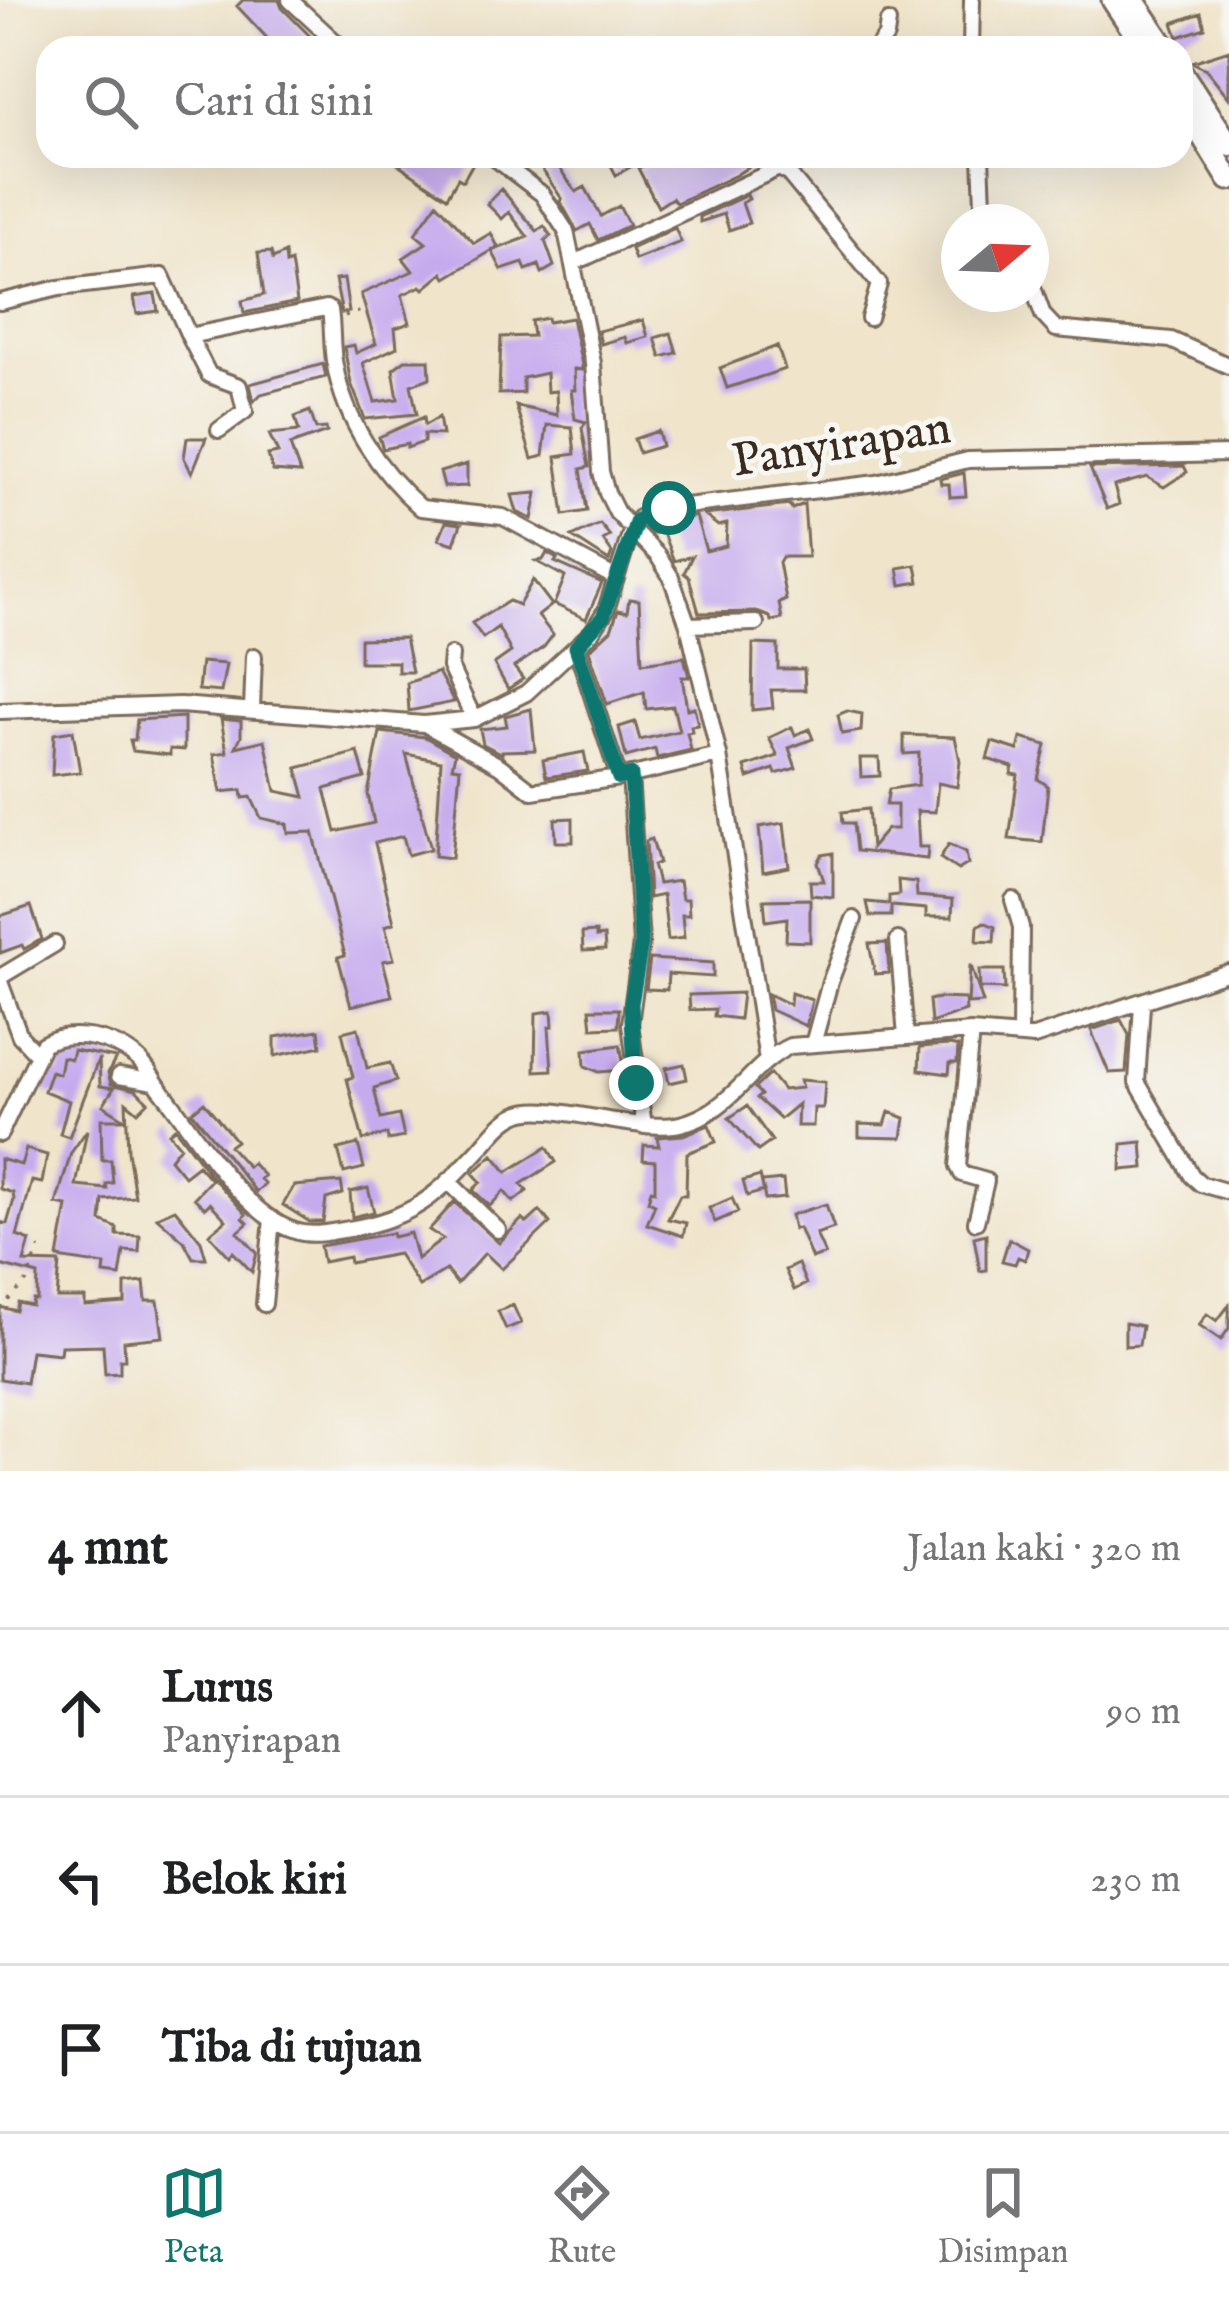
<!DOCTYPE html>
<html lang="id">
<meta charset="utf-8">
<style>
:root{--surface:#fff;--page:#f6f6f6;--text:#202124;--muted:#757577;--line:#e0e0e0;--accent:#0f766e}
body{margin:0;font-family:"IM FELL English",serif;background:var(--page);color:var(--text)}
.compass{position:absolute;left:941px;top:204px;width:108px;height:108px;border-radius:50%;background:var(--surface);box-shadow:0 12px 48px #0002;rotate:71deg}
.stop{position:absolute;width:36px;height:36px;margin:-27px;border:9px solid #0f766e;border-radius:50%;background:#fff}
.stop.end{background:#0f766e;border-color:#fff;box-shadow:0 3px 12px #0008}
.list{margin:0;padding:0;list-style:none}
h2{display:flex;justify-content:space-between;align-items:center;height:156px;margin:0;padding:0 48px;font-size:51px}
h2 small{font-size:39px;font-weight:400;color:var(--muted)}
.list li{display:grid;grid-template-columns:78px 1fr auto;gap:36px;align-items:center;box-sizing:border-box;height:168px;padding:0 48px;border-top:3px solid var(--line)}
.list b{display:block;font-size:45px;white-space:nowrap}
.list p{margin:0;font-size:39px;white-space:nowrap;color:var(--muted)}
.list em{font-size:39px;font-style:normal;color:var(--muted)}
.icon{flex:none;width:66px;height:66px;fill:none;stroke:currentColor;stroke-width:2;stroke-linecap:round;stroke-linejoin:round}
.map{position:relative;flex:none;width:1229px;height:1471px;overflow:hidden}
.search{position:absolute;background:var(--surface);box-shadow:0 12px 48px #0002;left:36px;right:36px;top:36px;height:132px;display:flex;align-items:center;gap:30px;box-sizing:border-box;padding:0 42px;border-radius:36px;color:var(--muted);font-size:45px}
.sheet{height:660px;background:var(--surface)}
nav{display:flex;justify-content:space-around;align-items:center;box-sizing:border-box;height:168px;border-top:3px solid var(--line);background:var(--surface);font-size:33px;color:var(--muted)}
nav a{display:grid;justify-items:center;gap:6px}
nav .on{color:var(--accent)}
.map>svg:first-child{display:block}
</style>
<div class="map">
<svg width="1229" height="1471" viewBox="0 0 1229 1471">
<rect width="100%" height="100%" fill="#f6f6f2"/>
<filter id="ink" filterUnits="userSpaceOnUse"><feTurbulence type="fractalNoise" baseFrequency=".00833" numOctaves="2"/><feDisplacementMap in="SourceGraphic" scale="24" xChannelSelector="R" yChannelSelector="G"/><feConvolveMatrix kernelMatrix="1 2 1 2 8 2 1 2 1" color-interpolation-filters="sRGB"/></filter>
<filter id="wash" filterUnits="userSpaceOnUse"><feTurbulence type="fractalNoise" baseFrequency=".004" numOctaves="4" result="noise"/><feDisplacementMap in="SourceGraphic" scale="48" xChannelSelector="R" yChannelSelector="G"/><feGaussianBlur stdDeviation="2.7" result="paint"/><feColorMatrix in="noise" values="0 0 0 0 0 0 0 0 0 0 0 0 0 0 0 0 0 1.4 0 .05"/><feComposite in="paint" operator="in"/></filter>
<g filter="url(#wash)">
<rect width="100%" height="100%" fill="#f0e4ca"/>
<g id="blocks">
<path fill="#c6aaee" d="M 243,0 L 279,0 L 282,8 L 322,48 L 257,48 L 267,38 L 237,6 Z
M 1201,13 L 1205,28 L 1178,37 L 1173,23 Z
M 1229,50 L 1229,98 L 1206,69 L 1192,62 Z
M 386,156 L 477,156 L 463,181 L 458,178 L 447,197 Z
M 533,156 L 551,156 L 576,192 L 585,187 L 601,216 L 619,206 L 629,225 L 598,240 L 590,224 L 577,231 L 560,201 L 562,199 Z
M 606,156 L 632,156 L 636,164 L 616,175 Z
M 668,156 L 765,156 L 736,175 L 676,203 L 672,198 L 658,207 L 638,168 Z
M 501,189 L 537,231 L 544,226 L 551,236 L 545,241 L 554,266 L 542,273 L 539,265 L 526,270 L 523,263 L 502,270 L 492,251 L 528,237 L 509,212 L 502,219 L 487,204 Z
M 747,195 L 749,199 L 742,203 L 749,223 L 729,230 L 724,214 L 700,222 L 700,217 Z
M 437,203 L 474,243 L 491,233 L 498,247 L 446,278 L 443,273 L 424,289 L 421,286 L 402,295 L 410,323 L 395,328 L 397,347 L 363,363 L 375,402 L 398,399 L 393,369 L 405,360 L 429,360 L 430,378 L 411,385 L 417,414 L 365,419 L 351,383 L 344,347 L 354,345 L 356,353 L 376,344 L 361,294 L 413,271 L 403,258 L 426,243 L 415,234 Z
M 675,228 L 681,242 L 635,260 L 631,249 Z
M 271,252 L 273,259 L 285,253 L 286,264 L 291,262 L 297,302 L 244,313 L 242,301 L 264,295 L 258,253 Z
M 344,279 L 349,312 L 342,313 L 335,280 Z
M 155,294 L 158,311 L 137,314 L 134,297 Z
M 547,318 L 548,322 L 572,318 L 582,365 L 582,370 L 574,369 L 575,390 L 571,390 L 575,419 L 586,422 L 582,428 L 589,467 L 581,469 L 587,511 L 564,515 L 556,457 L 575,454 L 572,427 L 547,425 L 543,456 L 532,459 L 516,406 L 557,415 L 556,391 L 547,392 L 546,373 L 523,378 L 523,393 L 499,394 L 501,337 L 533,336 L 531,321 Z
M 643,320 L 648,337 L 627,343 L 625,337 L 601,344 L 598,331 Z
M 671,333 L 677,353 L 661,357 L 655,338 Z
M 777,346 L 785,369 L 727,388 L 720,368 Z
M 323,364 L 326,377 L 261,394 L 254,401 L 250,384 Z
M 310,411 L 316,429 L 326,428 L 327,432 L 290,445 L 300,473 L 273,471 L 268,455 L 278,453 L 269,434 L 299,431 L 295,417 Z
M 424,417 L 425,425 L 439,417 L 442,435 L 424,434 L 424,442 L 407,448 L 407,444 L 383,449 L 379,437 Z
M 658,431 L 662,446 L 639,453 L 634,439 Z
M 187,438 L 206,438 L 192,473 L 184,458 Z
M 467,464 L 467,486 L 444,487 L 440,472 Z
M 1184,466 L 1187,472 L 1164,487 L 1147,477 L 1114,486 L 1119,504 L 1107,509 L 1090,468 Z
M 964,473 L 966,496 L 950,497 L 949,484 L 941,484 L 940,479 Z
M 537,493 L 532,519 L 517,512 L 512,495 Z
M 804,504 L 808,557 L 782,557 L 779,562 L 786,600 L 779,603 L 782,619 L 771,621 L 770,617 L 757,612 L 699,613 L 689,577 L 684,573 L 692,556 L 674,561 L 662,531 L 652,534 L 646,527 L 696,516 L 706,551 L 726,546 L 727,524 L 718,526 L 704,515 L 790,505 L 792,509 Z
M 446,522 L 461,524 L 454,544 L 439,539 Z
M 600,524 L 610,536 L 603,540 L 612,553 L 609,561 L 572,537 Z
M 547,553 L 557,559 L 555,562 L 602,583 L 586,619 L 554,604 L 565,577 L 536,561 L 543,560 Z
M 916,565 L 919,582 L 901,585 L 898,568 Z
M 533,580 L 552,605 L 538,616 L 553,635 L 544,647 L 514,667 L 523,679 L 508,689 L 494,664 L 511,652 L 498,627 L 483,638 L 472,623 L 509,601 L 519,605 Z
M 629,599 L 639,600 L 642,663 L 684,657 L 689,677 L 682,677 L 687,709 L 694,707 L 698,725 L 691,726 L 692,732 L 687,733 L 691,750 L 657,758 L 655,749 L 626,757 L 619,727 L 635,722 L 640,740 L 679,731 L 673,706 L 646,709 L 644,692 L 607,704 L 589,650 L 611,630 L 618,610 L 627,612 Z
M 405,638 L 412,672 L 398,672 L 398,662 L 360,662 L 360,639 Z
M 753,644 L 778,645 L 778,669 L 804,669 L 805,690 L 771,690 L 773,708 L 752,710 Z
M 201,662 L 226,664 L 221,692 L 198,690 Z
M 438,672 L 454,702 L 409,711 L 407,683 Z
M 531,709 L 535,750 L 502,751 L 502,754 L 483,744 L 480,729 L 507,726 L 505,716 Z
M 847,711 L 862,714 L 861,731 L 842,734 L 838,715 Z
M 184,717 L 184,750 L 170,749 L 170,755 L 133,751 L 130,740 L 135,740 L 137,720 Z
M 221,719 L 241,721 L 241,736 L 236,747 L 265,740 L 276,791 L 305,797 L 297,768 L 358,752 L 365,778 L 325,789 L 336,832 L 374,823 L 368,794 L 380,732 L 425,737 L 455,754 L 452,767 L 460,768 L 452,858 L 435,856 L 441,761 L 406,754 L 431,849 L 408,855 L 403,836 L 375,843 L 394,923 L 385,926 L 394,959 L 383,961 L 392,996 L 351,1006 L 338,957 L 345,955 L 313,832 L 288,833 L 287,824 L 261,818 L 251,797 L 243,798 L 242,790 L 221,792 L 214,754 L 227,752 Z
M 792,727 L 795,735 L 809,729 L 813,739 L 789,748 L 796,768 L 776,774 L 774,769 L 748,778 L 745,767 L 778,756 L 769,738 Z
M 73,731 L 80,772 L 52,775 L 54,734 Z
M 904,735 L 955,737 L 960,761 L 957,787 L 938,783 L 935,812 L 917,811 L 919,847 L 928,847 L 927,859 L 856,851 L 853,823 L 843,823 L 842,812 L 868,809 L 871,848 L 887,829 L 897,829 L 897,805 L 886,805 L 889,789 L 918,785 L 919,753 L 904,754 Z
M 1021,738 L 1046,745 L 1038,779 L 1048,786 L 1042,842 L 1009,839 L 1018,775 L 1011,774 L 1013,767 L 987,759 L 992,742 L 1018,750 Z
M 584,752 L 588,771 L 546,777 L 543,760 Z
M 860,758 L 879,758 L 880,776 L 861,777 Z
M 573,818 L 573,842 L 556,842 L 555,819 Z
M 784,823 L 789,867 L 763,872 L 759,827 Z
M 652,839 L 659,863 L 653,865 L 658,884 L 679,881 L 682,899 L 688,899 L 689,915 L 682,915 L 684,938 L 668,940 L 663,895 L 649,898 L 646,841 Z
M 949,844 L 966,852 L 968,864 L 958,870 L 940,858 Z
M 833,853 L 833,897 L 811,895 L 810,881 L 824,881 L 818,863 L 822,855 Z
M 898,880 L 916,882 L 917,896 L 953,899 L 952,917 L 926,917 L 926,909 L 891,906 L 891,916 L 870,916 L 867,902 L 889,904 L 889,896 L 899,895 Z
M 810,899 L 810,942 L 786,941 L 787,918 L 766,921 L 764,900 Z
M 31,906 L 42,939 L 24,949 L 22,945 L 0,953 L 0,916 Z
M 984,922 L 995,927 L 994,942 L 977,941 L 978,926 Z
M 596,932 L 596,937 L 604,936 L 605,950 L 583,951 L 582,933 Z
M 887,943 L 889,973 L 875,974 L 869,944 Z
M 650,959 L 713,963 L 713,977 L 668,974 L 667,990 L 646,989 Z
M 970,966 L 971,966 L 983,1003 L 968,1004 Z
M 979,970 L 1004,970 L 1005,989 L 980,988 Z
M 742,993 L 739,1019 L 714,1016 L 715,1009 L 690,1010 L 689,995 Z
M 791,993 L 812,1000 L 806,1026 L 771,1010 L 768,994 L 790,1005 Z
M 938,998 L 965,999 L 966,1011 L 931,1023 L 929,1000 Z
M 590,1009 L 619,1009 L 618,1027 L 592,1028 Z
M 552,1011 L 553,1026 L 549,1027 L 552,1070 L 535,1071 L 536,1013 Z
M 1121,1020 L 1129,1035 L 1126,1072 L 1109,1073 L 1091,1030 Z
M 358,1028 L 367,1068 L 390,1063 L 396,1081 L 374,1088 L 381,1119 L 399,1115 L 404,1137 L 388,1140 L 387,1134 L 363,1140 L 347,1079 L 353,1077 L 342,1032 Z
M 319,1030 L 321,1046 L 275,1056 L 275,1037 Z
M 620,1045 L 625,1070 L 599,1072 L 585,1066 L 584,1050 Z
M 950,1045 L 958,1047 L 957,1063 L 950,1063 L 949,1074 L 919,1070 L 920,1047 Z
M 73,1050 L 116,1058 L 108,1073 L 111,1084 L 136,1090 L 148,1102 L 138,1112 L 126,1102 L 128,1151 L 135,1197 L 103,1200 L 101,1221 L 117,1228 L 117,1235 L 140,1236 L 139,1252 L 124,1251 L 120,1276 L 104,1274 L 105,1265 L 58,1258 L 67,1206 L 56,1204 L 71,1153 L 87,1130 L 76,1186 L 107,1189 L 106,1184 L 113,1183 L 111,1160 L 102,1160 L 101,1119 L 125,1119 L 103,1105 L 114,1088 L 100,1086 L 99,1058 L 69,1137 L 60,1134 L 69,1101 L 44,1091 L 51,1071 L 59,1074 L 62,1057 L 71,1059 Z
M 684,1064 L 687,1079 L 669,1083 L 666,1068 Z
M 770,1074 L 783,1090 L 802,1088 L 800,1080 L 825,1082 L 823,1108 L 814,1108 L 813,1126 L 797,1126 L 798,1104 L 780,1119 L 757,1098 L 761,1095 L 755,1088 Z
M 204,1102 L 236,1141 L 229,1146 L 248,1167 L 252,1163 L 264,1176 L 260,1179 L 265,1184 L 256,1192 L 192,1112 Z
M 747,1106 L 772,1141 L 758,1151 L 729,1118 Z
M 889,1112 L 905,1118 L 902,1138 L 859,1137 L 859,1124 L 885,1125 Z
M 709,1125 L 716,1142 L 687,1153 L 686,1195 L 680,1195 L 668,1219 L 686,1223 L 683,1236 L 647,1224 L 655,1204 L 648,1201 L 651,1190 L 655,1191 L 655,1161 L 643,1160 L 644,1145 L 659,1146 L 657,1137 L 683,1135 Z
M 175,1128 L 211,1176 L 246,1214 L 243,1218 L 248,1223 L 238,1232 L 257,1253 L 252,1272 L 233,1252 L 229,1256 L 209,1234 L 226,1220 L 210,1203 L 205,1208 L 194,1198 L 211,1180 L 198,1165 L 184,1176 L 170,1159 L 180,1146 L 169,1133 Z
M 1142,1142 L 1144,1168 L 1121,1170 L 1122,1144 Z
M 358,1144 L 364,1168 L 344,1173 L 338,1149 Z
M 547,1147 L 556,1162 L 521,1184 L 527,1191 L 513,1202 L 504,1191 L 490,1206 L 473,1190 L 481,1182 L 473,1173 L 493,1155 L 507,1172 Z
M 26,1149 L 47,1155 L 42,1183 L 32,1181 L 17,1236 L 30,1241 L 24,1262 L 60,1263 L 57,1298 L 85,1298 L 85,1306 L 125,1303 L 125,1284 L 144,1282 L 146,1301 L 158,1301 L 163,1337 L 124,1341 L 125,1360 L 120,1360 L 120,1373 L 105,1374 L 103,1345 L 61,1346 L 60,1354 L 31,1351 L 26,1383 L 0,1379 L 0,1307 L 16,1311 L 18,1303 L 32,1306 L 33,1300 L 37,1300 L 38,1275 L 0,1265 L 0,1222 L 7,1224 L 14,1200 L 13,1193 L 0,1189 L 0,1159 L 21,1165 Z
M 760,1176 L 764,1191 L 747,1196 L 743,1181 Z
M 783,1180 L 785,1198 L 765,1200 L 762,1182 Z
M 341,1182 L 343,1194 L 326,1199 L 323,1222 L 310,1222 L 283,1205 L 294,1186 Z
M 368,1188 L 374,1212 L 352,1217 L 350,1192 Z
M 732,1198 L 738,1212 L 715,1222 L 709,1208 Z
M 454,1202 L 499,1243 L 522,1219 L 527,1223 L 540,1211 L 550,1223 L 502,1269 L 485,1253 L 457,1284 L 446,1270 L 419,1286 L 398,1254 L 350,1263 L 349,1257 L 323,1262 L 320,1246 L 392,1233 L 393,1237 L 410,1233 L 417,1259 L 443,1239 L 429,1230 Z
M 826,1204 L 834,1228 L 816,1234 L 825,1254 L 812,1259 L 799,1228 L 794,1229 L 791,1215 Z
M 175,1209 L 201,1241 L 206,1258 L 193,1258 L 184,1241 L 157,1217 Z
M 986,1234 L 986,1270 L 980,1271 L 974,1237 Z
M 1009,1239 L 1028,1249 L 1025,1260 L 1018,1257 L 1015,1264 L 1002,1261 Z
M 798,1264 L 806,1284 L 794,1290 L 785,1270 Z
M 513,1305 L 521,1323 L 506,1329 L 498,1311 Z
M 1229,1305 L 1229,1328 L 1221,1340 L 1199,1325 L 1207,1314 L 1217,1321 Z
M 1125,1323 L 1142,1326 L 1139,1345 L 1125,1346 Z"/>
</g>
</g>
<g filter="url(#ink)">
<use href="#blocks" fill-opacity="0" stroke="#7a6b5a" stroke-width="3"/>
<g fill="none" stroke-linecap="round" stroke-linejoin="round">
<defs>
<path id="minor" d="M 290,0 L 342,48
M 877,48 L 886,36 L 888,22
M 971,48 L 972,0
M 492,156 L 542,194 L 566,231 L 593,363 L 601,472 L 607,493 L 617,513 L 658,556 L 671,577 L 688,625 L 719,755 L 767,1060
M 981,156 L 983,205 L 993,222
M 576,262 L 779,168 L 788,173 L 879,284 L 869,318
M 1031,282 L 1043,315 L 1056,329 L 1171,340 L 1229,366
M 0,302 L 59,288 L 162,276 L 189,336 L 326,308 L 330,310 C 333,329 331,348 335,366 C 345,421 379,471 421,508 L 503,517 L 616,578
M 189,336 L 209,375 L 239,386 L 245,411 L 219,430
M 688,625 L 756,623
M 576,647 L 619,778 L 719,755
M 451,655 L 450,667 L 474,719
M 252,709 L 254,656
M 0,711 L 180,705 L 424,724 L 474,719 L 526,693 L 592,632 L 606,610 L 631,531 L 639,518 L 669,508 L 877,483 L 968,460 L 1229,454
M 428,726 L 500,766 L 532,791 L 619,778
M 630,775 L 641,943 L 630,1024 L 644,1126
M 1013,900 L 1021,927 L 1020,1036
M 898,940 L 906,1037
M 0,977 L 55,944
M 0,982 L 20,1036 L 36,1053
M 1142,1005 L 1137,1082 L 1192,1176 L 1201,1184 L 1229,1192
M 971,1032 L 958,1166 L 962,1174 L 986,1181 L 976,1222
M 813,1044 L 830,982 L 854,919
M 119,1076 L 155,1082
M 0,1134 L 43,1044 C 71,1028 113,1038 137,1058 C 147,1066 152,1078 159,1087 C 194,1130 241,1214 295,1231 C 312,1237 332,1232 349,1229 C 413,1218 435,1197 478,1151 C 490,1138 501,1121 518,1114 C 549,1100 635,1134 680,1124 C 732,1112 750,1064 790,1046 L 971,1032 L 1034,1037 L 1229,972
M 448,1181 L 498,1230
M 264,1304 L 272,1219"/>
<path id="highway" d="M 1113,0 L 1145,48
M 1133,0 L 1165,48
M 1181,72 L 1229,145
M 1181,101 L 1229,179"/>
</defs>
<use href="#minor" stroke="#7a6b5a" stroke-width="20"/>
<use href="#highway" stroke="#7a6b5a" stroke-width="27"/>
<path stroke="#7a6b5a" stroke-width="3" stroke-dasharray="3 9" stroke-linecap="butt" d="M 345,316 L 362,311
M 0,1309 L 27,1281 L 40,1246"/>
<use href="#minor" stroke="#fff" stroke-width="14"/>
<use href="#highway" stroke="#fff" stroke-width="21"/>
</g>
</g>
<g fill="none" stroke-linecap="round" stroke-linejoin="round" filter="url(#ink)">
<path stroke="#0f766e" stroke-width="15" d="M 636,1083 L 631,1004 L 641,944 L 631,775 L 619,778 L 576,647 L 603,617 L 637,520 L 669,508"/>
</g>
<g text-anchor="middle" stroke-width="10" stroke-linejoin="round" paint-order="stroke">
<g font-size="48" fill="#3b2a1e" stroke="#f6f6f2">
<text transform="translate(841 442) rotate(-9)" y="17">Panyirapan</text>
</g>
</g>
</svg>
<svg class="compass" viewBox="-18 -18 36 36"><path d="M0-13l5 13h-10z" fill="#e53935"/><path d="M0 13l5-13h-10z" fill="#757577"/></svg>
<div class="stop" style="left:669px;top:508px"></div>
<div class="stop end" style="left:636px;top:1083px"></div>
<div class="search"><svg class="icon" aria-label="search" viewBox="0 0 24 24"><circle cx="10" cy="10" r="6"/><path d="M15 15l6 6"/></svg>Cari di sini</div>
</div>
<section class="sheet">
<h2>4 mnt<small>Jalan kaki · 320 m</small></h2>
<ul class="list">
<li><svg class="icon" aria-label="ahead" viewBox="0 0 24 24"><path d="M12 20V5M6 11l6-6 6 6"/></svg><div><b>Lurus</b><p>Panyirapan</p></div><em>90 m</em></li>
<li><svg class="icon" aria-label="left" viewBox="0 0 24 24"><path d="M17 20v-9H6M10 6l-5 5 5 5"/></svg><div><b>Belok kiri</b></div><em>230 m</em></li>
<li><svg class="icon" aria-label="arrive" viewBox="0 0 24 24"><path d="M6 21V4h12l-3 4 3 4H6"/></svg><div><b>Tiba di tujuan</b></div></li>
</ul>
</section>
<nav>
<a class="on"><svg class="icon" aria-label="map" viewBox="0 0 24 24"><path d="M3 6l6-2 6 2 6-2v14l-6 2-6-2-6 2zM9 4v14M15 6v14"/></svg>Peta</a>
<a><svg class="icon" aria-label="directions" viewBox="0 0 24 24"><path d="M12 3l9 9-9 9-9-9zM9 14v-3h6M13 9l2 2-2 2"/></svg>Rute</a>
<a><svg class="icon" aria-label="saved" viewBox="0 0 24 24"><path d="M7 4h10v16l-5-4-5 4z"/></svg>Disimpan</a>
</nav>
